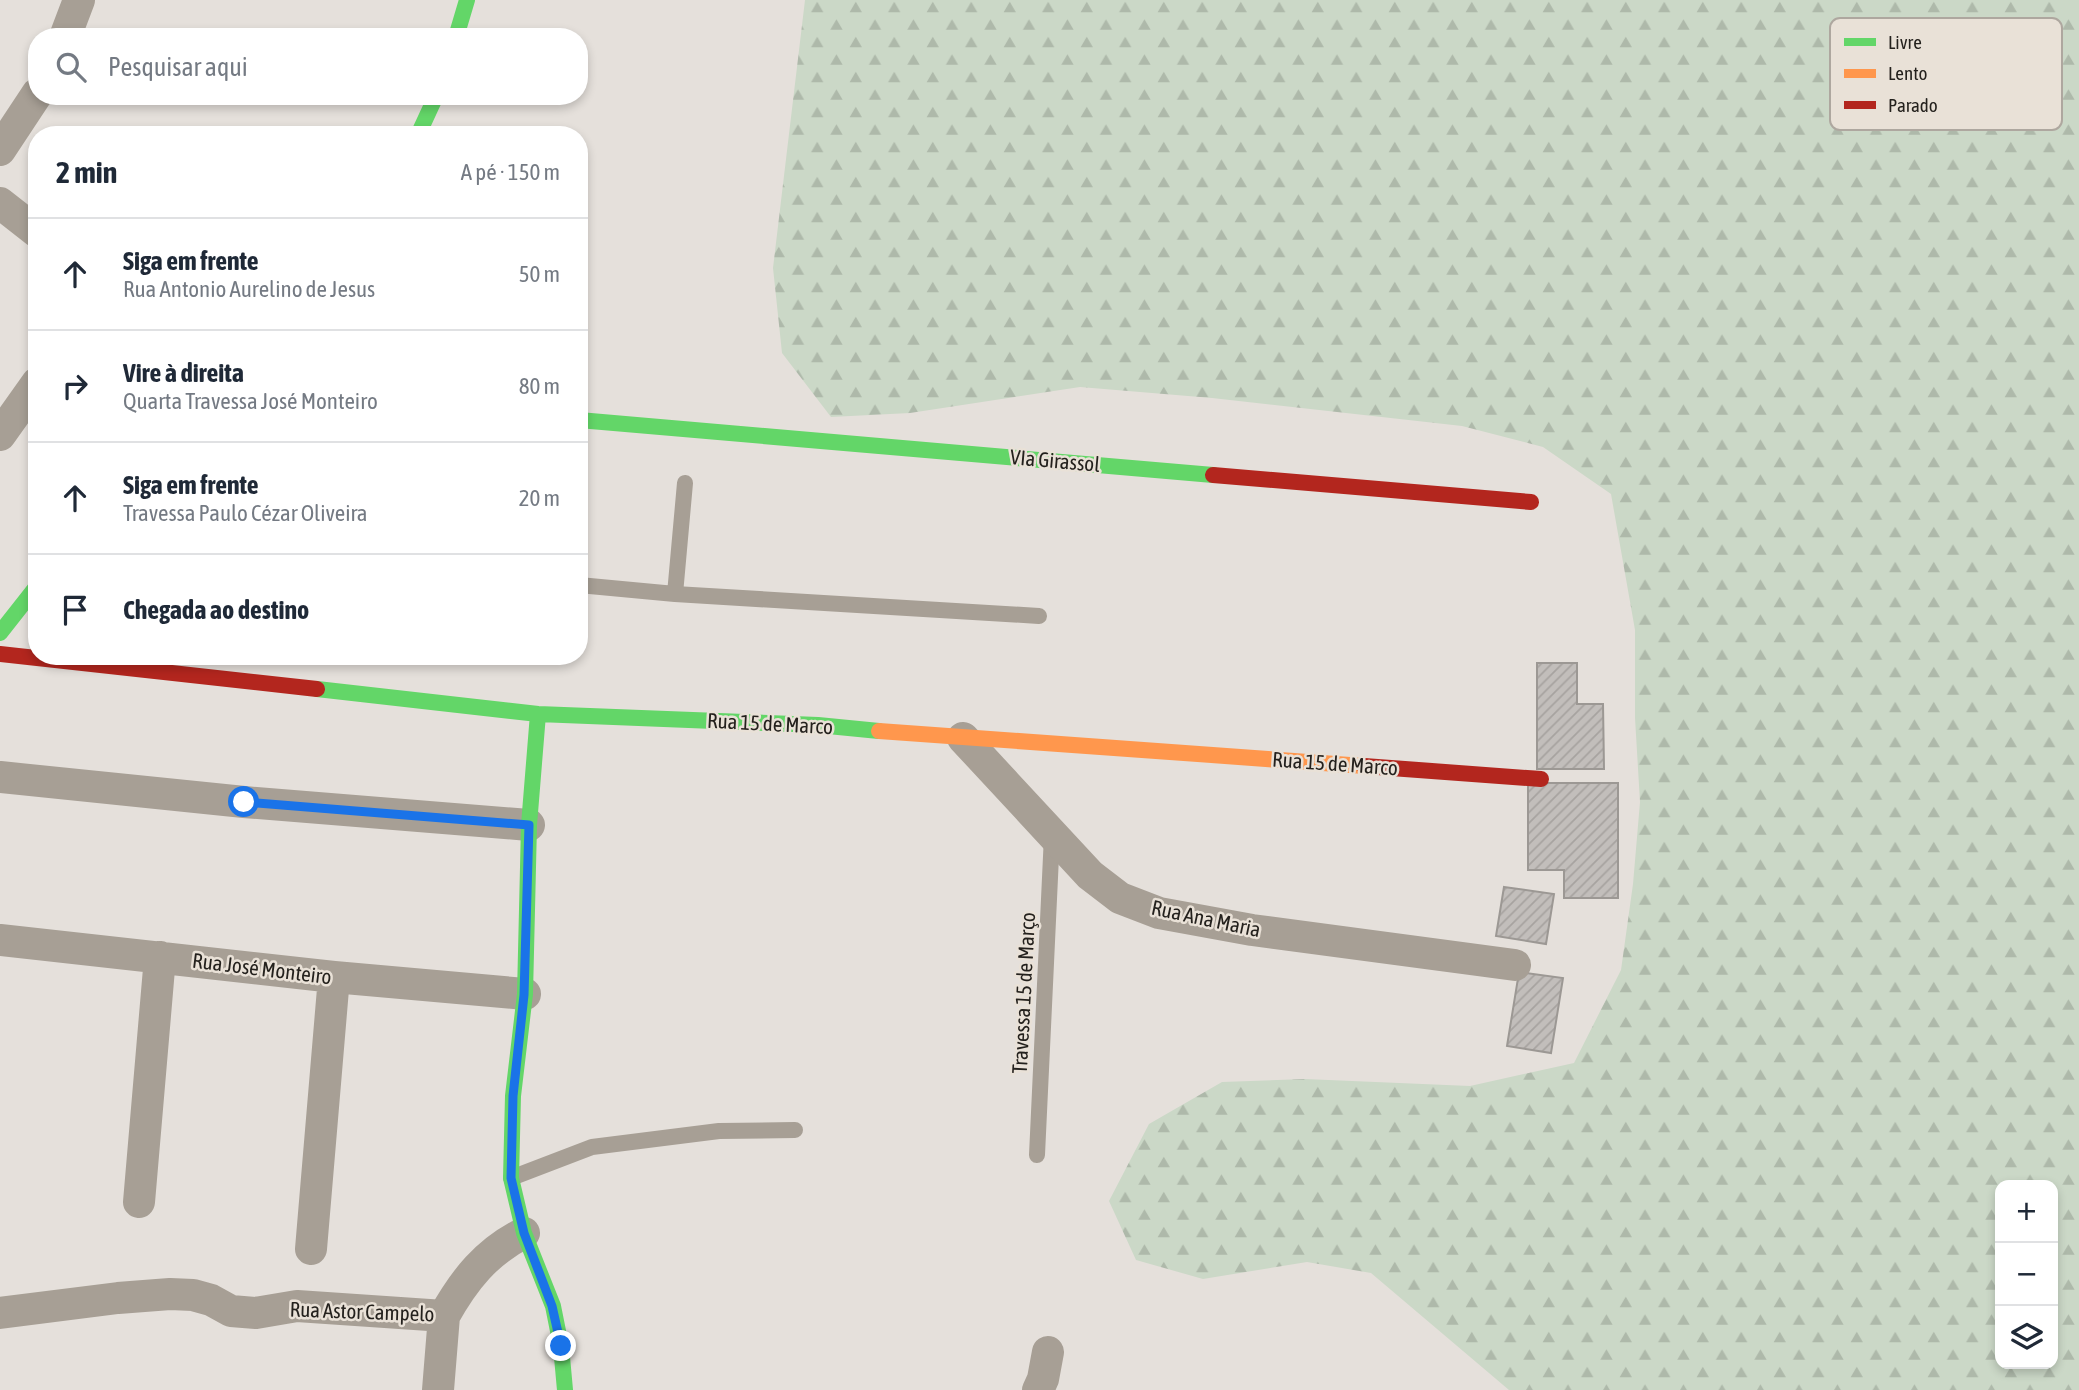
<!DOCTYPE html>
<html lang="pt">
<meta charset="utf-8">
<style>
:root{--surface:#fff;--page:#f2f2f3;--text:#1f2937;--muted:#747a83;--line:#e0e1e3}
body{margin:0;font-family:"Asap Condensed",sans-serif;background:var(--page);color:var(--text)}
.controls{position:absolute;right:21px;bottom:21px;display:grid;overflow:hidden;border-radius:14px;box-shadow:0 4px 10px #0003}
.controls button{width:63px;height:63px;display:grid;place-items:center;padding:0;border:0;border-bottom:2px solid var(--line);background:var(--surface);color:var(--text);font:35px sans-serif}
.stop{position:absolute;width:21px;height:21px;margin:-16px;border:5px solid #1a73e8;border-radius:50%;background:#fff}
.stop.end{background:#1a73e8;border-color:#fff;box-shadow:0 2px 7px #0008}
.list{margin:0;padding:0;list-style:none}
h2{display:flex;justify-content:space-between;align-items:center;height:91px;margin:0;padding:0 28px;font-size:30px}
h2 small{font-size:23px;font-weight:400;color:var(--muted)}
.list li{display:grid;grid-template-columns:46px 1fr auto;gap:21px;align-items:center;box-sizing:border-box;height:112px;padding:0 28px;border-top:2px solid var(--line)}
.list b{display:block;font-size:26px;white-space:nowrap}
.list p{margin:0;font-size:23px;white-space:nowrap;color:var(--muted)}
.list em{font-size:23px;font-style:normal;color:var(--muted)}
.icon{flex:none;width:38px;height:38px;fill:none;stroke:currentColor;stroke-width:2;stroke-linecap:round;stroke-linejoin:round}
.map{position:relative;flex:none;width:2079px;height:1390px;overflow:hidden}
.search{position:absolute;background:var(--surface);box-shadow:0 4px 10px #0003;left:28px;top:28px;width:560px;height:77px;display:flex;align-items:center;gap:18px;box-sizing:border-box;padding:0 24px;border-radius:28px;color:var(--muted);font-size:26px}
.panel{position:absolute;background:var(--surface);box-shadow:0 4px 10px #0003;left:28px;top:126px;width:560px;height:539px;border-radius:28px}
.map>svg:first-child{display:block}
</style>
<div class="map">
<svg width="2079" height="1390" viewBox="0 0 2079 1390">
<defs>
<pattern id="forest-firs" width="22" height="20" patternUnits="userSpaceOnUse" patternTransform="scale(1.75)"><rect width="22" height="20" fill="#cbd8c7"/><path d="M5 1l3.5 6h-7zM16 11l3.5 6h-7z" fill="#aeb9aa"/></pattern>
<pattern id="building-hatch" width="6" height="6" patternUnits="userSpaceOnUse" patternTransform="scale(1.75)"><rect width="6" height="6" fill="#c2bebb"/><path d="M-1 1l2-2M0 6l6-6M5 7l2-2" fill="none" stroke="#a7a3a0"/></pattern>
</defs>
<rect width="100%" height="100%" fill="#e5e0db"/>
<path fill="url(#forest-firs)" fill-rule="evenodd" d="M 805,0 L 2079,0 L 2079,1390 L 1509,1390 L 1371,1273 L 1307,1262 L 1203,1279 L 1136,1260 L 1109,1201 L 1149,1124 L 1222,1082 L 1305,1079 L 1470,1086 L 1574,1063 L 1621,970 L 1633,884 L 1640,802 L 1635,718 L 1635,630 L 1611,494 L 1543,447 L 1462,426 L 1212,398 L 1080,387 L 910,413 L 831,417 L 782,353 L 773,268 ZM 2000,1185 L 2053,1185 L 2053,1364 L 2000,1364 Z"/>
<path fill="url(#building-hatch)" stroke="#9c9894" stroke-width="2" d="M 1537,663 L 1577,663 L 1577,704 L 1603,704 L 1604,769 L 1537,769 Z
M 1528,783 L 1618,783 L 1618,898 L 1564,898 L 1564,870 L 1528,870 Z
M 1504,887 L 1554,894 L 1546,944 L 1496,936 Z
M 1519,972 L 1563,978 L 1551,1053 L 1507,1046 Z"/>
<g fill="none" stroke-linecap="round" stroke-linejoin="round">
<path stroke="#a79f95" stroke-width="16" d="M 579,585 L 675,594 L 1039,616
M 675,594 L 685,483
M 1037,1155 L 1052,835
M 511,1178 L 592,1147 L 719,1131 L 795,1130"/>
<path stroke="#a79f95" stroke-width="32" d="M 65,37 L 79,0
M 0,150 L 37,94
M 0,203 L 37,232
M 0,435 L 37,383
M 963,738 L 1090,875 L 1120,898 L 1159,913 L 1252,930 L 1515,965
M 0,777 L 244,802 L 529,825
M 0,940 L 334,977 L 525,994
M 139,1202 L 160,957
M 311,1249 L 334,977
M 0,1313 L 118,1298 L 170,1294 L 193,1295 L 211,1300 L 231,1311 L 256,1313 L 297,1306 L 444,1316 C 464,1280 486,1252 524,1233
M 438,1390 L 444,1316
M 1038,1390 L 1043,1379 L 1048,1352"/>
<path stroke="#63d668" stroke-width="16" d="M 456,37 L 467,0
M 418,135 L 436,96
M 579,420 L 1213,475
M 0,633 L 37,586
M 317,689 L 538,714 L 818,725 L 879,731
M 538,714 L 529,825 L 525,994 L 513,1096 L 511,1178 L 524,1233 L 553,1306 L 561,1346 L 565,1390"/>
<path stroke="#ff974d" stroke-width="16" d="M 879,731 L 1364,766"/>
<path stroke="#b3261e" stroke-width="16" d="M 1213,475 L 1531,502
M 0,654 L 317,689
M 1364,766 L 1541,779"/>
</g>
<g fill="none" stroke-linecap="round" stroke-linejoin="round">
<path stroke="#1a73e8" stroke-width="9" d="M 244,802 L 529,825 L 524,995 L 513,1096 L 511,1178 L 524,1233 L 552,1306 L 561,1346"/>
</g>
<g text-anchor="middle" stroke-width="5" stroke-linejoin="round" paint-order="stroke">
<g font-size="21" fill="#24211d" stroke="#e9e1d7">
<text transform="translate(1055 461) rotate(5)" y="7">VIa Girassol</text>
<text transform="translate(770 724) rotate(3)" y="7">Rua 15 de Marco</text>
<text transform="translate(1335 764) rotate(4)" y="7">Rua 15 de Marco</text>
<text transform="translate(1206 919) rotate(12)" y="7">Rua Ana Maria</text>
<text transform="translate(262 969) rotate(7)" y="7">Rua José Monteiro</text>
<text transform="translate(1024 993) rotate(-87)" y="7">Travessa 15 de Março</text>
<text transform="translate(362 1312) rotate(2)" y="7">Rua Astor Campelo</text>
</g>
</g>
<rect x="1830" y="18" width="232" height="112" rx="10" fill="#e9e1d7" stroke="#aea79f" stroke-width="2"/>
<rect x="1844" y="38" width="32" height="8" fill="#63d668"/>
<rect x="1844" y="69" width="32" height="9" fill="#ff974d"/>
<rect x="1844" y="101" width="32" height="8" fill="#b3261e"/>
<g font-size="19" fill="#24211d">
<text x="1888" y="49">Livre</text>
<text x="1888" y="80">Lento</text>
<text x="1888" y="112">Parado</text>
</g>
</svg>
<div class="controls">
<button>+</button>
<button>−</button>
<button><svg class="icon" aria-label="layers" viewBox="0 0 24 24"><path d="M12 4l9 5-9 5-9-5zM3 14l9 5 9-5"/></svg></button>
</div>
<div class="stop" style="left:244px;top:802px"></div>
<div class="stop end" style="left:561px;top:1346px"></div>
<div class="search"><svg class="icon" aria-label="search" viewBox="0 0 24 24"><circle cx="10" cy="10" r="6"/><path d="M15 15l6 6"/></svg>Pesquisar aqui</div>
<section class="panel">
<h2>2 min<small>A pé · 150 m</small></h2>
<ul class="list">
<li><svg class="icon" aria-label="ahead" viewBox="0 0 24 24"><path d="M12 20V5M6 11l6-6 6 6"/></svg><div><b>Siga em frente</b><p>Rua Antonio Aurelino de Jesus</p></div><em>50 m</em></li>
<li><svg class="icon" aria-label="right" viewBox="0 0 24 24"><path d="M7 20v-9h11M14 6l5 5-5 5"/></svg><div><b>Vire à direita</b><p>Quarta Travessa José Monteiro</p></div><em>80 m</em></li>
<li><svg class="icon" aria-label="ahead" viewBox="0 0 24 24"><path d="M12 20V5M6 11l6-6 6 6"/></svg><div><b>Siga em frente</b><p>Travessa Paulo Cézar Oliveira</p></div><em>20 m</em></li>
<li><svg class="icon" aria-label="arrive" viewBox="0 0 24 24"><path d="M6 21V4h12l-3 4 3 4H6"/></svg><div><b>Chegada ao destino</b></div></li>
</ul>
</section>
</div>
